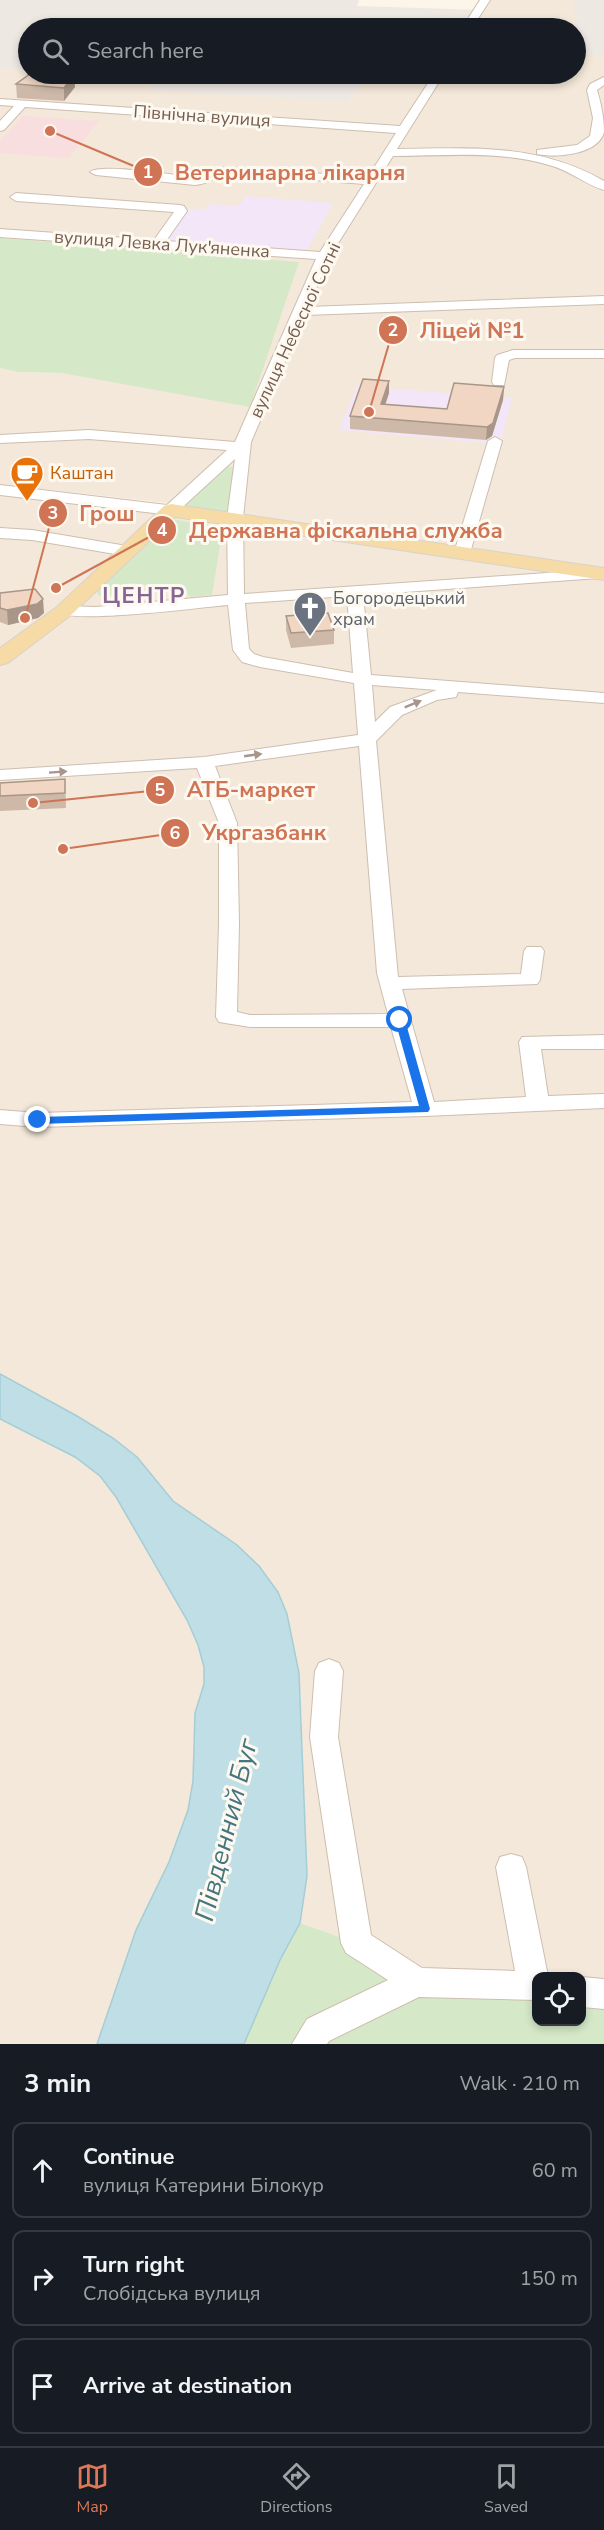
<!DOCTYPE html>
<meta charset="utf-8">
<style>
:root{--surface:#171b24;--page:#20242c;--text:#f1f3f6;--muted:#9ea1a6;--line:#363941;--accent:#df7856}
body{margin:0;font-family:"Nunito Sans",sans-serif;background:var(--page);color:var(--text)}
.controls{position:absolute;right:18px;bottom:18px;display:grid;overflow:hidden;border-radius:12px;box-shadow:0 3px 9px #0003}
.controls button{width:54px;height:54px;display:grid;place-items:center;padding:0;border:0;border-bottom:2px solid var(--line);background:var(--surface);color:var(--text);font:30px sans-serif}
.stop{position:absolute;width:18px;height:18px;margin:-14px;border:4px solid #1a73e8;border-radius:50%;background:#fff}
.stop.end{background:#1a73e8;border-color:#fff;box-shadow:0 2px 6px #0008}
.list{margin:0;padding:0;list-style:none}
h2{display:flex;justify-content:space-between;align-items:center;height:78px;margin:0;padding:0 24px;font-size:26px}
h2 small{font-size:20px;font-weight:400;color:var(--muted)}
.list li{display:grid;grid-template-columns:39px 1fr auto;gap:18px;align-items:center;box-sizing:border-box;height:96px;margin:0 12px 12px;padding:0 12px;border:2px solid var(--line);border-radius:12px}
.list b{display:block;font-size:22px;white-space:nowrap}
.list p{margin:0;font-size:20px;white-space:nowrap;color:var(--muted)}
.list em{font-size:20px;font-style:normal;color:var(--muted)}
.icon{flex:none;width:33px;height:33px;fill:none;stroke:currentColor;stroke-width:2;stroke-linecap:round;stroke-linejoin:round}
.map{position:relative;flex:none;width:604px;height:2044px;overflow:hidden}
.search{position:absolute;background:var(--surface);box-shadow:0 3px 9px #0003;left:18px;right:18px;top:18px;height:66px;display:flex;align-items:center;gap:15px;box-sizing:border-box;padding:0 21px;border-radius:33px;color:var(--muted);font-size:22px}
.sheet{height:402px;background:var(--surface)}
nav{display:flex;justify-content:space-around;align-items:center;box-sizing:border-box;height:84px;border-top:2px solid var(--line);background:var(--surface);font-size:16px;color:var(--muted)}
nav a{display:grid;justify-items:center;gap:3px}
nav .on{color:var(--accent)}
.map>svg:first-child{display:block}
</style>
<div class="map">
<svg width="604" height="2044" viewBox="0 0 604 2044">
<rect width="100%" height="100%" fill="#fcf5ea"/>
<path fill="#f3e8d9" d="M 485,0 L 604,0 L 604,1994 L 582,1992 L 582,1976 L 536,1976 L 536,1986 L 417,1982 L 357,1943 L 300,1923 L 307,1876 L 301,1703 L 299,1673 L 287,1614 L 278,1592 L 250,1556 L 237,1545 L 173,1501 L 137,1457 L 126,1448 L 77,1416 L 0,1374 L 0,495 L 154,512 L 167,503 L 0,484 L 0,368 L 18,372 L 61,373 L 298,263 L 34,241 L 0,263 L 0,68 L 28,70 L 28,74 L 77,74 L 159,79 L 149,89 L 348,102 L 368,74 L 576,74 L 576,28 L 467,28 Z
M 0,1419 L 75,1457 L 100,1476 L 116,1497 L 187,1620 L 198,1645 L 204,1667 L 204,1684 L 195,1713 L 193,1781 L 188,1810 L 169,1862 L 136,1930 L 97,2044 L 0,2044 Z"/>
<path fill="#ede8e2" d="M 0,0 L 359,0 L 357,6 L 479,10 L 467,28 L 28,28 L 28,70 L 0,68 Z
M 574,0 L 604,0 L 604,56 L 577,54 Z
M 77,74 L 368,74 L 348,102 L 148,90 L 158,79 Z"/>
<path fill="#f2e6f8" d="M 246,196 L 333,203 L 306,252 L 166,242 L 189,209 L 207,209 L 209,204 L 239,206 Z
M 357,386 L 512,398 L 500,444 L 339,430 Z"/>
<path fill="#f9dee0" d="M 23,116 L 99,121 L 69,158 L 0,153 L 0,141 Z"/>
<path fill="#d5e9c8" d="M 0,238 L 299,262 L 250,407 L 62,373 L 18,372 L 0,368 Z
M 225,466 L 236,468 L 229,512 L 185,506 Z
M 170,519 L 223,527 L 212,595 L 190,597 L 183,589 L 129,583 C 120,593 112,597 98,595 L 97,589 Z
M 300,1923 L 357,1943 L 417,1982 L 536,1986 L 536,2022 L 582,2022 L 582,1992 L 604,1994 L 604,2044 L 244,2044 L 280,1960 Z"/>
<path fill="#bfdee5" stroke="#a5cdd6" stroke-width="1.5" d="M 0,1374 L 77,1416 L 113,1438 L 137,1457 L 173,1501 L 237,1545 L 259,1566 L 278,1592 L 287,1614 L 299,1673 L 307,1876 L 300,1923 L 280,1960 L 244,2044 L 97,2044 L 136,1930 L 169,1862 L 188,1810 L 193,1781 L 195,1713 L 204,1684 L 204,1667 L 198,1645 L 187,1620 L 116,1497 L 100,1476 L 75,1457 L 0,1419 Z"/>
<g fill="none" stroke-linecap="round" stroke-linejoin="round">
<defs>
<path id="minor" d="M 480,0 L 490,0 L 472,28 L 462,28 Z
M 434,74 L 444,74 L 397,149 C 471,148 538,143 604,181 L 604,190 C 586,185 569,170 549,165 C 499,150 444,156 393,156 L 330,256 L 308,307 L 604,296 L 604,304 L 305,315 L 251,442 L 243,518 L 244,594 L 604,569 L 604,577 L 599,578 L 363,595 L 371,675 L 604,693 L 604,703 L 458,692 L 456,697 L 437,700 L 402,715 L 376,741 L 398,977 L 521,974 L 524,951 L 527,947 L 541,947 L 544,951 L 540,980 L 537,984 L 402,989 L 434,1102 L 526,1097 L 519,1042 L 522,1037 L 604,1035 L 604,1049 L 541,1049 L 548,1096 L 604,1094 L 604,1108 L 425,1116 L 38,1127 L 0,1124 L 0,1110 L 38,1113 L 412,1102 L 391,1027 L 250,1027 L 219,1022 L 216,1017 L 219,924 L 219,823 L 197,768 L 0,780 L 0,770 L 204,757 L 358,735 L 354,683 L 260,667 L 242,662 L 233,650 L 228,605 C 204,607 67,625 56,611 L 64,606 L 96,607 L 228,595 L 227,518 L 235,459 L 176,513 L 171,515 L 0,495 L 0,485 L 167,505 L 227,450 L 89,439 L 0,443 L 0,435 L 89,430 L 235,442 L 316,259 L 0,237 L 0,229 L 154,240 L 174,212 L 16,201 L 10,197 L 16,193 L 180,205 L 184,206 L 187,211 L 166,241 L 320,252 L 364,184 L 226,173 C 212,177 213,183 195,185 L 96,175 L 90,172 C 101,163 177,176 195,177 L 204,177 L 210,171 L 226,167 L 368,177 L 396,133 L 25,107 L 4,130 L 0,131 L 0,121 L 14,106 L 0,105 L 0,99 L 400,126 ZM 347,596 L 353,673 L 263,657 L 254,654 L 249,649 L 245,603 ZM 372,685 L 437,690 L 390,707 L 375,722 ZM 359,746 L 377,973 L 388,1014 L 250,1015 L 237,1012 L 239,924 L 237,823 L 215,766 Z
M 604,77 L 604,85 L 597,90 C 601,103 604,118 604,132 C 598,155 556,158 537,154 L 537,150 L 577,145 L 590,136 L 593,118 L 587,90 L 590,84 Z
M 513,350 L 604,350 L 604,358 L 515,358 L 509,360 L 504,385 L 494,385 L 492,382 L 495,358 L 497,355 Z
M 495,437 L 502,441 L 470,553 L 462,558 L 456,556 L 454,553 L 488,441 Z
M 0,528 L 32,530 L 127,546 L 135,551 L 127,556 L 32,540 L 0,538 Z
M 329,1659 L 339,1663 L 343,1671 L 338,1737 L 371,1935 L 422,1968 L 515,1971 L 496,1867 L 500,1857 L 511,1854 L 522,1857 L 526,1867 L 548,1976 L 536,1976 L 536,2000 L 419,1997 L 329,2041 L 327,2044 L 292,2044 L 307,2019 L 388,1980 L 346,1953 L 341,1943 L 310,1737 L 315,1671 L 319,1663 Z
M 582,1977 L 604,1979 L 604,2009 L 582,2007 Z"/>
<path id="major" d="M 171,504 L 604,568 L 604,580 L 175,517 L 71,615 L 8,663 L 0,665 L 0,648 L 57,607 L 164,506 Z"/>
</defs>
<use href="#minor" stroke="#cebeb0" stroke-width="2"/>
<use href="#major" stroke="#d9d2cd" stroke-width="2"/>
<use href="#minor" fill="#fff" fill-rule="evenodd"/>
<use href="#major" fill="#f6dba6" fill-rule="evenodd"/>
</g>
<path fill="#ceb8a8" d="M 16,84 L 75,87 L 64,101 L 17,98 Z
M 389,381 L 389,393 L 385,405 L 447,409 L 504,387 L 503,400 L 492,436 L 486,440 L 350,429 L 350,416 Z
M 0,593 L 44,613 L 38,618 L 8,625 L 0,622 Z
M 286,616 L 334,630 L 334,644 L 291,648 L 286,630 Z
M 65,779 L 66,808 L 0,811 L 0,783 Z"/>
<path fill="#a89688" d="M 74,74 L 75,87 L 64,101 L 64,88 Z
M 389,381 L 389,393 L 381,417 L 381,404 Z
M 504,387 L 503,400 L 492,436 L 486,440 L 487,427 Z
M 43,599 L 44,613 L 38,618 L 8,625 L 7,610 Z"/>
<path fill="#f0d6c3" stroke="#a89688" stroke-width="1.5" d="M 30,74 L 74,74 L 64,88 L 16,84 Z
M 363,379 L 389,381 L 381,404 L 447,409 L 454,383 L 504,387 L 493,423 L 487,427 L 350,416 Z
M 35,589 L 43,599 L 37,604 L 7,610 L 0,608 L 0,593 Z
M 328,613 L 334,630 L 291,633 L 286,616 Z
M 65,779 L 65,793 L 0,796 L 0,783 Z"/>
<defs><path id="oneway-solid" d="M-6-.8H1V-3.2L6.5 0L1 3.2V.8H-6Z" transform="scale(1.5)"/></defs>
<g fill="#a6968c">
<use href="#oneway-solid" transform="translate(413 704) rotate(-22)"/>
<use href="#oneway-solid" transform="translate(253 755) rotate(-8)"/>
<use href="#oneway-solid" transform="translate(58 772) rotate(-4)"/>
</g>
<path fill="#1a73e8" d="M 396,1018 L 405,1020 L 430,1109 L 428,1112 L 38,1124 L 33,1120 L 38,1117 L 419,1106 L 395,1020 Z"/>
<defs>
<symbol id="cafe-pin" viewBox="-11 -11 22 30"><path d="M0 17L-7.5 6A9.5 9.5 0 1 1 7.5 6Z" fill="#e8710a" stroke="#fef9f0"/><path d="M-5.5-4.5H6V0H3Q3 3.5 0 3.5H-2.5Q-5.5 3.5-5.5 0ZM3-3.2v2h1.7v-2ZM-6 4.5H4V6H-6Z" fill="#fff"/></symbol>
<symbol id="church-pin" viewBox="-11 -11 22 30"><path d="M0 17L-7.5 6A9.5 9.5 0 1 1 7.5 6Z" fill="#6b7280" stroke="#fef9f0"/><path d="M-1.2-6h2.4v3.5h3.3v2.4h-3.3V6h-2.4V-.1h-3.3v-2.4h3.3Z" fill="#fff"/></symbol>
</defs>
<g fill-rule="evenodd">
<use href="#cafe-pin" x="8" y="454" width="38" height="52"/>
<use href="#church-pin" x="291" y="589" width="38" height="52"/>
</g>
<g text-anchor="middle" stroke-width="6" stroke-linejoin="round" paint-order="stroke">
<g font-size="18" fill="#765d4e" stroke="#fef9f0">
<text transform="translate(202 116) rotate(4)" y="6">Північна вулиця</text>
<text transform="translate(162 244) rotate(4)" y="6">вулиця Левка Лук'яненка</text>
<text transform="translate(295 330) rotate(-65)" y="6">вулиця Небесної Сотні</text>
</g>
<g font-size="18" fill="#c56008" stroke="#fef9f0" text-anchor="start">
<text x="50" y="479">Каштан</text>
</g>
<g font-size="18" fill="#5b616d" stroke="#fef9f0" text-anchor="start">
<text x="333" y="604">Богородецький<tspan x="333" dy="21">храм</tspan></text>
</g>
<g font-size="22" font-weight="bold" letter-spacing="1.5" fill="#846691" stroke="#fef9f0">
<text x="144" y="603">ЦЕНТР</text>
</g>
<g font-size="27" font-style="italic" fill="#457581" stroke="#fef9f0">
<text transform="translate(226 1830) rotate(-76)" y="9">Південний Буг</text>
</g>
</g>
<path fill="none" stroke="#cf7455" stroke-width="2" d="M50 131L148 172M369 412L393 330M25 618L53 513M56 588L162 530M33 803L160 790M63 849L175 833"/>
<g fill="#cf7455" stroke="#fef9f0" stroke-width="2">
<circle cx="50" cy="131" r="6"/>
<circle cx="369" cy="412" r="6"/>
<circle cx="25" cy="618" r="6"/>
<circle cx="56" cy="588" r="6"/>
<circle cx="33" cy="803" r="6"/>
<circle cx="63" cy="849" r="6"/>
<circle cx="148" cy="172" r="15"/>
<circle cx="393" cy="330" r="15"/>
<circle cx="53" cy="513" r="15"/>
<circle cx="162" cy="530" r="15"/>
<circle cx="160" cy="790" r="15"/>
<circle cx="175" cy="833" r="15"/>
</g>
<g font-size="18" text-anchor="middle" font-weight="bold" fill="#fff">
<text x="148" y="178">1</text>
<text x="393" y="336">2</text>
<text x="53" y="519">3</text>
<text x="162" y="536">4</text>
<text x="160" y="796">5</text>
<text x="175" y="839">6</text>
</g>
<g font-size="22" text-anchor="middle" font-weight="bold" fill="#cf7455" stroke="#fef9f0" stroke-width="6" stroke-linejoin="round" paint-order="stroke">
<text x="290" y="180">Ветеринарна лікарня</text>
<text x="472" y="338">Ліцей №1</text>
<text x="107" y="521">Грош</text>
<text x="346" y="538">Державна фіскальна служба</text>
<text x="251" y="797">АТБ-маркет</text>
<text x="264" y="840">Укргазбанк</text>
</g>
</svg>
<div class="controls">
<button><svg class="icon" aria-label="locate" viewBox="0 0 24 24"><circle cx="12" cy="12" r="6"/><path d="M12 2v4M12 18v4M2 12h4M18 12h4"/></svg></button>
</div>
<div class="stop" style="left:400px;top:1020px"></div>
<div class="stop end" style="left:38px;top:1120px"></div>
<div class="search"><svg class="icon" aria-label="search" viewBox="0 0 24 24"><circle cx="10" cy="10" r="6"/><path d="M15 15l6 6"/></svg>Search here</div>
</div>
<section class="sheet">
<h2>3 min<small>Walk · 210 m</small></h2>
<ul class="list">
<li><svg class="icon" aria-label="ahead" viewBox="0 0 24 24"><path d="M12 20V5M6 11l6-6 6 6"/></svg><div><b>Continue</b><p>вулиця Катерини Білокур</p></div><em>60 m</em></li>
<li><svg class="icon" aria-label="right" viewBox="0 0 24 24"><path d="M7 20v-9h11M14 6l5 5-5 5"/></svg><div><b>Turn right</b><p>Слобідська вулиця</p></div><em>150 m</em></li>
<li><svg class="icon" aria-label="arrive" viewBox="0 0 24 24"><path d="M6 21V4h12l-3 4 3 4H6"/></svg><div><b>Arrive at destination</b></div></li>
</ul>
</section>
<nav>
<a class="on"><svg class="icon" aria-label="map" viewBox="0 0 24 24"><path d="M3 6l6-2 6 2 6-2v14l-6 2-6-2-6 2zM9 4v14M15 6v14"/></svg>Map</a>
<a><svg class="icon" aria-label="directions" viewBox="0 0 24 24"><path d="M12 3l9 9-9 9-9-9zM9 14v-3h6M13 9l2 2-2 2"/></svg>Directions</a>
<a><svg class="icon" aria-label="saved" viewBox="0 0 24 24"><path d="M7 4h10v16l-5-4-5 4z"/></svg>Saved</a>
</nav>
